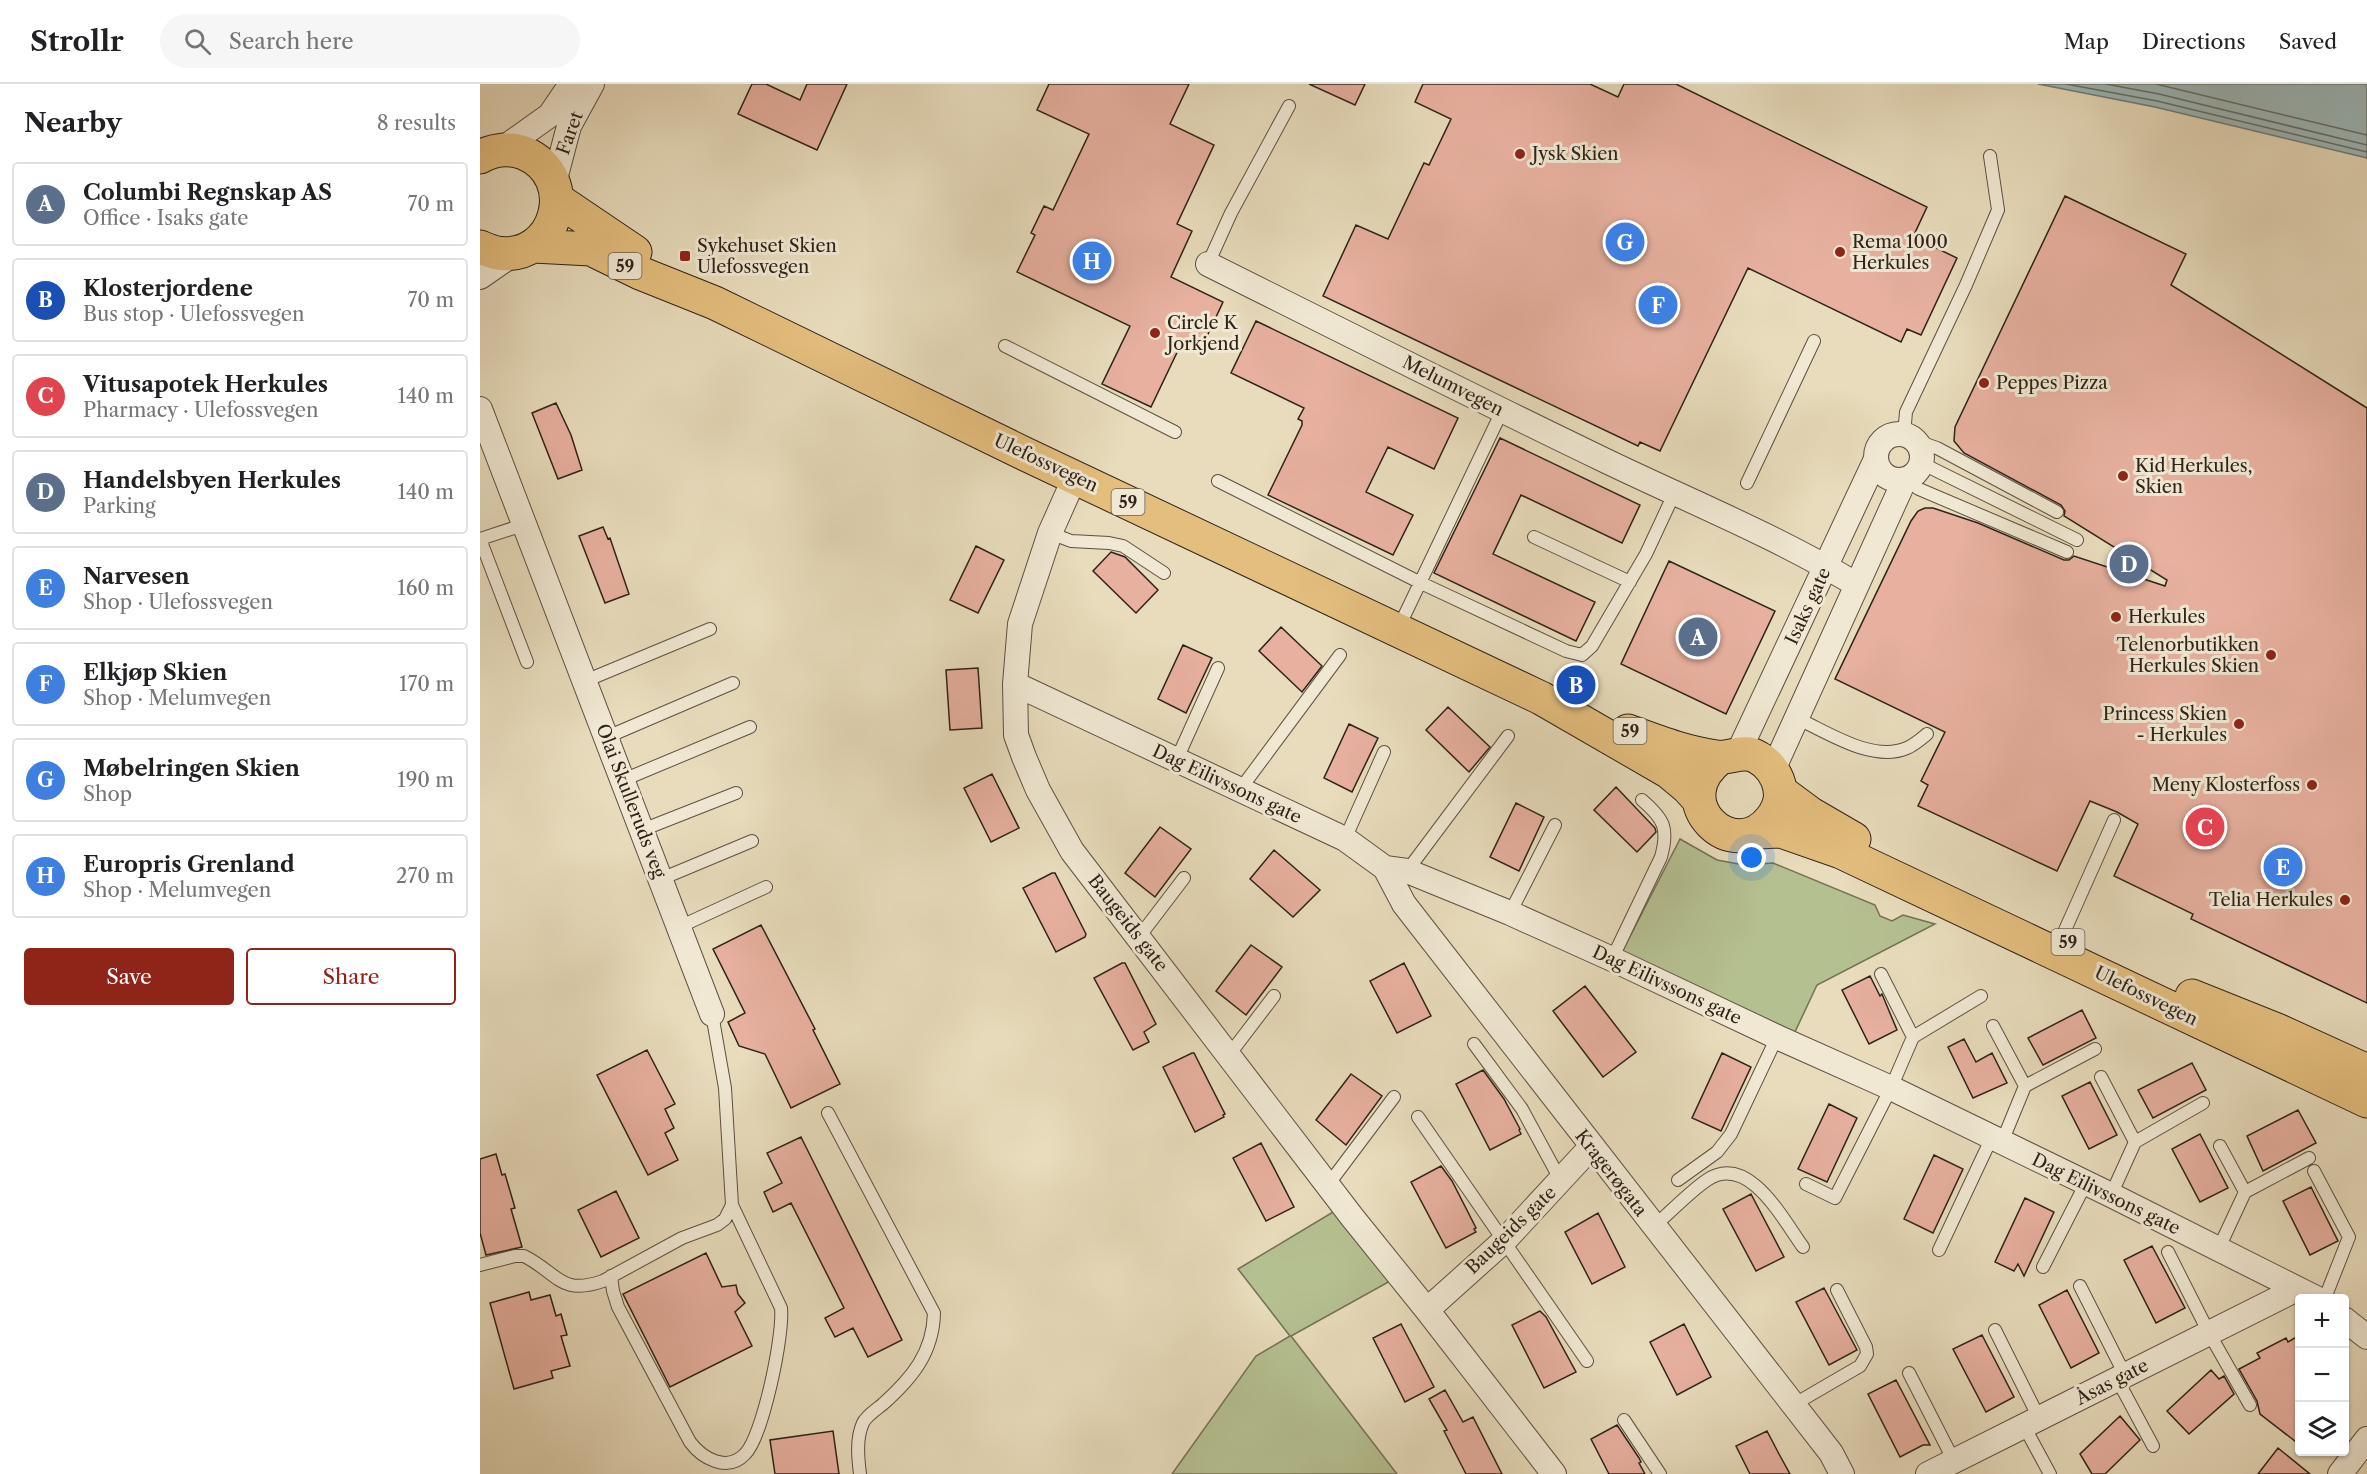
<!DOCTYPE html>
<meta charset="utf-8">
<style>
:root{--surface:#fff;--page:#f6f6f6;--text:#202124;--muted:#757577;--line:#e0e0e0;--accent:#8f2418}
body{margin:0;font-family:"Libre Caslon Text",serif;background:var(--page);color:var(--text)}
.controls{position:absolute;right:18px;bottom:18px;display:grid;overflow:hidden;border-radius:6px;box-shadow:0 2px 4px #0004}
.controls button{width:54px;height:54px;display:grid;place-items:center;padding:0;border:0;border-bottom:2px solid var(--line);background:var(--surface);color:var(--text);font:30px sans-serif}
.you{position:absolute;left:1272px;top:774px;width:21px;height:21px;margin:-15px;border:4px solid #fff;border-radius:50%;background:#1a73e8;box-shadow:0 0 0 9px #1a73e833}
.badge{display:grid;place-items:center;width:39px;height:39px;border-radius:50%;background:var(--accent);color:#fff;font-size:20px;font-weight:700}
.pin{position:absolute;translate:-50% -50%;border:3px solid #fff;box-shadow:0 2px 6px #0006}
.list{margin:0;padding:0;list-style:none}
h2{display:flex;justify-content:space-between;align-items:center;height:78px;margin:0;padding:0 24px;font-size:26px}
h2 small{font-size:20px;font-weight:400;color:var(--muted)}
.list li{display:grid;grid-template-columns:39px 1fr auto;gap:18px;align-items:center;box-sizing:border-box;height:84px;margin:0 12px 12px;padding:0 12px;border:2px solid var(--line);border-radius:6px}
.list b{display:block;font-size:22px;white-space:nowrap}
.list p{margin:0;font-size:20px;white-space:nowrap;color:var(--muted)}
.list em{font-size:20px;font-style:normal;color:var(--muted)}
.actions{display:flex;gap:12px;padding:18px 24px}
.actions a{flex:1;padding:14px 0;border:2px solid var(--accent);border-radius:6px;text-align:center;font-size:21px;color:var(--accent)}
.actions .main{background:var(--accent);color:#fff}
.icon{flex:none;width:33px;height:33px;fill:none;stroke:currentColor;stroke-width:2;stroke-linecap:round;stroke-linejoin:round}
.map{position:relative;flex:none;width:1887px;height:1390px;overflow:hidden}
header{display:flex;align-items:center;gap:36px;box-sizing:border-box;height:84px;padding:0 30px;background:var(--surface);border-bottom:2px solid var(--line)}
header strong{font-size:28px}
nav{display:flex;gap:33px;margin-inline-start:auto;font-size:21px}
.search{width:420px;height:54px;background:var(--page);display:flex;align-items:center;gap:15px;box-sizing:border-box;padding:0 21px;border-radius:33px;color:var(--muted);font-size:22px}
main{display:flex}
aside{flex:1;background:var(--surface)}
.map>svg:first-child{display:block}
</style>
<header>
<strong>Strollr</strong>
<div class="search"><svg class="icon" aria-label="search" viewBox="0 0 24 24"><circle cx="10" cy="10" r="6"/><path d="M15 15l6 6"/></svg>Search here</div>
<nav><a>Map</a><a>Directions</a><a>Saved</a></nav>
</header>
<main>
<aside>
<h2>Nearby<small>8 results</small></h2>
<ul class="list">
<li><span class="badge" style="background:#5c6f8a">A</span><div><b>Columbi Regnskap AS</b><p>Office · Isaks gate</p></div><em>70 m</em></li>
<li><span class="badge" style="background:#1a4fb4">B</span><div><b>Klosterjordene</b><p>Bus stop · Ulefossvegen</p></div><em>70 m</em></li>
<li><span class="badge" style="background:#e0444e">C</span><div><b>Vitusapotek Herkules</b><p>Pharmacy · Ulefossvegen</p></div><em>140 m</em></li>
<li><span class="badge" style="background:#5c6f8a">D</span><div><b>Handelsbyen Herkules</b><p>Parking</p></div><em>140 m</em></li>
<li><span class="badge" style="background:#3f7fe0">E</span><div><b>Narvesen</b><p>Shop · Ulefossvegen</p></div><em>160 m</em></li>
<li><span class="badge" style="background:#3f7fe0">F</span><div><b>Elkjøp Skien</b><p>Shop · Melumvegen</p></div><em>170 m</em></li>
<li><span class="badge" style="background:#3f7fe0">G</span><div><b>Møbelringen Skien</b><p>Shop</p></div><em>190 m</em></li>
<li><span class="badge" style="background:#3f7fe0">H</span><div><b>Europris Grenland</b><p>Shop · Melumvegen</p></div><em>270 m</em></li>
</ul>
<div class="actions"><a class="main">Save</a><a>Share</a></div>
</aside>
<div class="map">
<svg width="1887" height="1390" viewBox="0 0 1887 1390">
<rect width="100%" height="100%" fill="#e8dcbc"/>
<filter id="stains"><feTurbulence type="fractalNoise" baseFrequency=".00333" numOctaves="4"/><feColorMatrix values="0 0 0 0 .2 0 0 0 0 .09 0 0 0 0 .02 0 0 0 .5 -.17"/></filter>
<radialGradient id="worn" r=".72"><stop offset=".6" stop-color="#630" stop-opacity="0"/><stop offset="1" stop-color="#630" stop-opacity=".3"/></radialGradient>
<path fill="#b5c091" stroke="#727155" stroke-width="1.5" d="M 1200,755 L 1237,776 L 1264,781 L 1293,779 L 1395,821 L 1400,832 L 1412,837 L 1423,831 L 1455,840 L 1337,901 L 1314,950 L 1141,870 Z
M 858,1125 L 912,1196 L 811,1252 L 917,1390 L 692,1390 L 776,1272 L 810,1252 L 758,1185 Z"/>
<path fill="#9cb9bb" stroke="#707d7a" stroke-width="1.5" d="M 1558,0 L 1887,0 L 1887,74 L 1675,23 Z"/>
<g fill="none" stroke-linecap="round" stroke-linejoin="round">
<path stroke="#666e6a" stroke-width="1.5" d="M 1586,0 L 1677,17 L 1887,68
M 1626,0 L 1679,10 L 1887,61
M 1676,0 L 1887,51"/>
</g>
<path fill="#e7b09f" stroke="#2f2219" stroke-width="1.5" d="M 272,0 L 286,0 L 320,16 L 327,0 L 367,0 L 337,66 L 258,30 Z
M 569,0 L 709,0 L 690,40 L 734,61 L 697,140 L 712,147 L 691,193 L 743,218 L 721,265 L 703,256 L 671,323 L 622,300 L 650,242 L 537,188 L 555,151 L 551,149 L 564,122 L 573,126 L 609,50 L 557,26 Z
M 829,0 L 885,0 L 875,21 Z
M 943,0 L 1110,0 L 1138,13 L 1144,0 L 1196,0 L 1447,123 L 1433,153 L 1477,174 L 1441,251 L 1427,245 L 1421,258 L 1268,184 L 1180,367 L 1160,358 L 1158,362 L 843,212 L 876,141 L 908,155 L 944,79 L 949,81 L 971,35 L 935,18 Z
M 1585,112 L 1706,170 L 1691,201 L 1887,324 L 1887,919 L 1711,835 L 1713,830 L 1634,792 L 1658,740 L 1637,728 L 1610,717 L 1577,787 L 1438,722 L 1448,701 L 1441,697 L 1465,648 L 1355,595 L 1431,437 L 1438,427 L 1445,424 L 1453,424 L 1498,439 L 1584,476 L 1589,476 L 1594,472 L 1685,502 L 1687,496 L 1584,432 L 1585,427 L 1581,421 L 1484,369 L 1474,357 L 1475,343 Z
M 776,237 L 978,334 L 954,385 L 908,363 L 886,408 L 933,431 L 913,471 L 788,411 L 822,341 L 822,337 L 818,335 L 824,324 L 751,289 Z
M 76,319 L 91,351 L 102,386 L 78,395 L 52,329 Z
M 1020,354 L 1160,421 L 1142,459 L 1041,411 L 1013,470 L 1115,518 L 1096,557 L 954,489 Z
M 123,443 L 128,455 L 130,454 L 149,510 L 125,519 L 99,452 Z
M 496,462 L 524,476 L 498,529 L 470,516 Z
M 631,468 L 645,473 L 678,506 L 656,529 L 613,487 Z
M 1189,477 L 1295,527 L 1246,630 L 1141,580 Z
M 801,543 L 842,582 L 822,608 L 779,567 Z
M 703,561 L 732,574 L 706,629 L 678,615 Z
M 498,584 L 502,644 L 470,646 L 466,586 Z
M 968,623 L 1010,663 L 989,688 L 946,646 Z
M 869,640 L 898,654 L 872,708 L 844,694 Z
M 512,690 L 539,744 L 511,758 L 484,704 Z
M 1136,703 L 1175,744 L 1176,748 L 1157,768 L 1114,726 Z
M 1036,719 L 1064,733 L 1039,787 L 1010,773 Z
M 680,743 L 711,765 L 675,813 L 645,789 Z
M 794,766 L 840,806 L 813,833 L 770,795 Z
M 572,789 L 575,789 L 606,850 L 605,853 L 576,868 L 543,804 Z
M 281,841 L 335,945 L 333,946 L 360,1000 L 311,1024 L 285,970 L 259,962 L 248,938 L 265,929 L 233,865 Z
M 771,861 L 802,883 L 766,931 L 736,907 Z
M 642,879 L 645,879 L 676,940 L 664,948 L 669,958 L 653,966 L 614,894 Z
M 924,879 L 951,932 L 917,949 L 890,897 Z
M 1390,892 L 1400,912 L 1402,910 L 1417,946 L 1389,960 L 1362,906 Z
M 1105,902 L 1156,968 L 1123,993 L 1073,927 Z
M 1602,926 L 1616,954 L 1563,981 L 1548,954 Z
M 1484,955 L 1496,978 L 1512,969 L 1527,999 L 1493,1014 L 1468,963 Z
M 167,966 L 195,1020 L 185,1025 L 194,1044 L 185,1049 L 198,1076 L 168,1091 L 117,991 Z
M 712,969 L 714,969 L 745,1030 L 743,1031 L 744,1033 L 715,1048 L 683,983 Z
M 1242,969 L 1271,983 L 1241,1047 L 1212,1034 Z
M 1712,979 L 1726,1006 L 1673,1034 L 1658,1006 Z
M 1003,986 L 1024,1015 L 1040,1045 L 1039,1046 L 1041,1050 L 1010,1066 L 976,1000 Z
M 871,990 L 902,1012 L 866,1061 L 836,1036 Z
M 1610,998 L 1637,1051 L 1609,1065 L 1582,1012 Z
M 1349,1020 L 1377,1034 L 1347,1098 L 1318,1085 Z
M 1818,1026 L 1836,1059 L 1783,1087 L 1767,1052 Z
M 1720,1050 L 1748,1104 L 1720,1118 L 1692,1065 Z
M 321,1053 L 422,1256 L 388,1273 L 373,1244 L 355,1253 L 345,1234 L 364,1224 L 311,1119 L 293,1128 L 284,1108 L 302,1099 L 287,1069 Z
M 781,1059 L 814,1123 L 786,1137 L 753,1074 Z
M 16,1070 L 22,1091 L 25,1090 L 35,1124 L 31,1125 L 42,1163 L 6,1171 L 0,1149 L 0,1075 Z
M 1454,1071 L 1483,1085 L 1453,1149 L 1424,1135 Z
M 961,1082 L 972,1097 L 996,1144 L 994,1145 L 996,1148 L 966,1164 L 931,1098 Z
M 1831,1103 L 1858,1157 L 1830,1171 L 1803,1117 Z
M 136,1107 L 159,1154 L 121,1173 L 98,1126 Z
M 1271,1110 L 1304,1173 L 1276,1187 L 1243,1125 Z
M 1545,1114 L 1574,1128 L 1544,1192 L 1538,1180 L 1534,1187 L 1515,1178 Z
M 1118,1129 L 1145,1183 L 1112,1200 L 1085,1148 Z
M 1672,1162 L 1705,1224 L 1676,1239 L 1644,1176 Z
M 226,1169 L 242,1203 L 256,1201 L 258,1210 L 265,1219 L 255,1228 L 272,1262 L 190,1303 L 143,1210 Z
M 1344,1204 L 1377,1266 L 1349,1281 L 1316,1218 Z
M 1587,1206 L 1619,1269 L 1591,1284 L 1559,1221 Z
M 49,1208 L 51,1216 L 70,1211 L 76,1232 L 81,1230 L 87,1251 L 81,1252 L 90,1282 L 71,1287 L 73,1294 L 34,1305 L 10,1219 Z
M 1060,1227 L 1066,1233 L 1096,1288 L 1064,1304 L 1032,1241 Z
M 921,1240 L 954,1303 L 925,1318 L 893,1254 Z
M 1204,1240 L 1231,1293 L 1197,1311 L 1170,1258 Z
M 1502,1251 L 1534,1313 L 1506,1328 L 1473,1265 Z
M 1820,1251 L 1820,1361 L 1780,1330 L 1777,1317 L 1759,1285 L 1780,1274 L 1777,1269 L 1806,1254 L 1808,1258 Z
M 1731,1286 L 1739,1295 L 1744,1292 L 1754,1310 L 1709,1350 L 1687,1327 Z
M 1416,1296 L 1450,1361 L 1443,1361 L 1420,1373 L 1388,1310 Z
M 965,1306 L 983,1338 L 993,1333 L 1022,1390 L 986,1390 L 964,1347 L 967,1346 L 949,1315 Z
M 1640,1332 L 1660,1356 L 1625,1390 L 1612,1390 L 1600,1370 Z
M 1137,1341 L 1159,1374 L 1161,1378 L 1159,1379 L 1165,1390 L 1129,1390 L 1111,1355 Z
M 353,1347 L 359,1390 L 295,1390 L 290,1356 Z
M 1287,1347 L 1299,1370 L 1310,1390 L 1270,1390 L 1256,1362 Z
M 1798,1364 L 1830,1390 L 1778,1390 Z"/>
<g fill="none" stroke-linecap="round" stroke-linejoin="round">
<defs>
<path id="lane" d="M 728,180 L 751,129 L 809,22
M 525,262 L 695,348
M 1424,351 L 1426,328 L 1486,201 L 1518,126 L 1510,72
M 1434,356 L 1457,364 L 1577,428
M 1441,379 L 1597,456
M 1425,395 L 1439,405 L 1587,468
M 738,397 L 941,499 L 1086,567 L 1102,571 L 1112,562 L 1166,470 L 1194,410
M 1267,399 L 1334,257
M 570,449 L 591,457 L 629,459 L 643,462 L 684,489
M 1054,453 L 1150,498
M 0,455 L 47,578
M 0,455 L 46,440
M 918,545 L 1022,327
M 105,597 L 230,545
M 1316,634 C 1348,648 1392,679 1427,664 C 1434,661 1441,655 1447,650
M 127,653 L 253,599
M 696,677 L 738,584
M 143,696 L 270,643
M 759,707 L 860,571
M 162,746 L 256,709
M 865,755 L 904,668
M 927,787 L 1028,652
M 181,795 L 272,757
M 1030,829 L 1075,741
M 199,843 L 286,803
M 659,853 L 704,794
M 1581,855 L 1634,736
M 1132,875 L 1181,773 C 1189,744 1184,735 1162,716
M 1401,890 L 1433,953
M 1513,942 L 1545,1002
M 994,960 L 1042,1025 L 1081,1097
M 749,971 L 794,912
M 1621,993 L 1655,1058
M 348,1029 L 454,1229 C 453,1269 432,1294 403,1320 C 397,1325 386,1332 383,1339 C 376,1354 378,1374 380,1390
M 938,1033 L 1107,1277
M 1522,1058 L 1545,1002 L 1615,965
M 1740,1062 L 1765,1108
M 1834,1087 L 1869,1153 L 1845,1214
M 1198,1096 L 1237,1068 L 1251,1050 L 1297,953
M 1326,1100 L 1355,1114 L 1411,1004 L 1433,953 L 1501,912
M 848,1101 L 914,1013
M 1631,1111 L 1655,1058 L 1723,1019
M 1173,1143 C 1191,1128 1208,1109 1227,1096 C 1269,1068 1303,1136 1323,1163
M 1459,1166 L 1512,1053
M 1738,1166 L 1765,1108 L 1829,1074
M 1688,1168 L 1729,1249 L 1770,1321
M 0,1181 L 35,1172 L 44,1172 C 78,1189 80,1212 123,1197 L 202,1154 L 237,1141 L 245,1135 L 252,1121
M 1563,1183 L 1606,1099
M 131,1192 L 133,1207 L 138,1223 L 210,1358 C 222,1374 247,1389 265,1370 C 283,1352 304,1250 301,1224 L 252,1121 L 245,1004 L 232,930
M 1600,1202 L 1645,1291
M 1515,1246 L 1559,1334
M 1429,1289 L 1474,1377
M 1637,1295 L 1673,1362
M 1313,1321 L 1380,1282 L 1387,1270 L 1386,1263 L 1357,1206
M 1144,1336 L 1180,1390
M 1544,1342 L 1570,1390"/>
<path id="street" d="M 21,66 L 70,31 L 91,0
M 74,99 L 89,42 L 112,0
M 728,180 C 860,246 991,312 1124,376 C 1209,417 1296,452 1377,501
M 0,193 L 36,168
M 0,325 L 232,930
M1396 373a23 23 0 1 1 46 0a23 23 0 1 1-46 0Z
M 595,393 L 570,449 L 540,540 L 535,600 L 536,651 L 544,673 L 558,706 L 592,767 L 872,1133 L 947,1226 L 1074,1390
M 535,600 L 865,755 L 905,784 L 927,787 L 1030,829 L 1132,875 L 1297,953 L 1411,1004 L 1631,1111 L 1836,1214
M 1258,669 L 1396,375
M 1293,686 L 1425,395
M 905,784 L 924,820 L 1351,1369 L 1362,1390
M 947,1226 L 1025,1156 L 1111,1063
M 1864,1235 L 1887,1253
M 1448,1390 L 1815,1206
M 1860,1390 L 1887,1355"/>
<path id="primary" d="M 0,73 C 14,65 30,64 44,69 C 101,93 77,178 17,169 C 12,168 5,165 0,163
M 78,116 L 155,168
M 53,162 L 111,165 L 160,189 L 235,219 L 545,370 L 1061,614 L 1189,688 L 1207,703 L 1218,715
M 1148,647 C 1178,658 1206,669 1237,673 C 1250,675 1263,665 1277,673 C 1289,679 1298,692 1300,705 C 1302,716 1298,726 1291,735 C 1253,783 1184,717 1240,674
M 1300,707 L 1331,730 L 1374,755
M 1277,748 L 1301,747 L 1361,768 L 1887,1017
M 1712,912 L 1797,946 L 1887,987"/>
</defs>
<use href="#lane" stroke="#5d5042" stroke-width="14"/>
<use href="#street" stroke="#5d5042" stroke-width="26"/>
<use href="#primary" stroke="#2f2219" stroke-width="35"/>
<use href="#lane" stroke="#f0e8d3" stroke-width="12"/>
<use href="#street" stroke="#f0e8d3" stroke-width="24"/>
<use href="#primary" stroke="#e4be7e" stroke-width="33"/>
</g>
<g fill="#8f2418" stroke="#f0e8d3" stroke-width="2">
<circle cx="1040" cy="70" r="6"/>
<circle cx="1360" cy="168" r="6"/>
<rect x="199" y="166" width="12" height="12" rx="3"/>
<circle cx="675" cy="249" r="6"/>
<circle cx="1504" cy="299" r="6"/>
<circle cx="1643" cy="392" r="6"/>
<circle cx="1636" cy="533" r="6"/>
<circle cx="1791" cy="571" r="6"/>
<circle cx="1759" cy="640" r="6"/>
<circle cx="1832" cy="701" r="6"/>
<circle cx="1865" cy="816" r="6"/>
</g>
<g text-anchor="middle" stroke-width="6" stroke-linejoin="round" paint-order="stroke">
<g fill="#f0e8d3" stroke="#695d51" stroke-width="1.5">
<rect x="128.5" y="169" width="33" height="26" rx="4.5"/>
<rect x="631.5" y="405" width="33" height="26" rx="4.5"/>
<rect x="1133.5" y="634" width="33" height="26" rx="4.5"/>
<rect x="1571.5" y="845" width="33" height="26" rx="4.5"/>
</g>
<g font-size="16" font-weight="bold" fill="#2f2219">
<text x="145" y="188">59</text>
<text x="648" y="424">59</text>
<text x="1150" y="653">59</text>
<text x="1588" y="864">59</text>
</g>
<g font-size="18" fill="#2f2219" stroke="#f0e8d3">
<text transform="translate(90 49) rotate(-70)" y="6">Faret</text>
<text transform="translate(973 302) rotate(27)" y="6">Melumvegen</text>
<text transform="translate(566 379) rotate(25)" y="6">Ulefossvegen</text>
<text transform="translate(1328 522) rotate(-65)" y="6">Isaks gate</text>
<text transform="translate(747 700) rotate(25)" y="6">Dag Eilivssons gate</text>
<text transform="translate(151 717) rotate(69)" y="6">Olai Skulleruds veg</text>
<text transform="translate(648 839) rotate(52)" y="6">Baugeids gate</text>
<text transform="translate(1187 901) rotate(25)" y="6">Dag Eilivssons gate</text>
<text transform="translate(1666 912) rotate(26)" y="6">Ulefossvegen</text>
<text transform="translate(1131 1089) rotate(52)" y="6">Kragerøgata</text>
<text transform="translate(1626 1110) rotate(26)" y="6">Dag Eilivssons gate</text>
<text transform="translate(1031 1146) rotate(-44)" y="6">Baugeids gate</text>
<text transform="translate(1632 1298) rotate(-27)" y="6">Åsas gate</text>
</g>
<g font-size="18" fill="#2f2219" stroke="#f0e8d3" text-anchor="start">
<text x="1052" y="76">Jysk Skien</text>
<text x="1372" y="164">Rema 1000<tspan x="1372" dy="21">Herkules</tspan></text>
<text x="217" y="168">Sykehuset Skien<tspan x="217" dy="21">Ulefossvegen</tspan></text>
<text x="687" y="245">Circle K<tspan x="687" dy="21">Jorkjend</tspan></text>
<text x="1516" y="305">Peppes Pizza</text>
<text x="1655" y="388">Kid Herkules,<tspan x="1655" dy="21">Skien</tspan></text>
<text x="1648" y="539">Herkules</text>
<text x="1779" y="567" text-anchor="end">Telenorbutikken<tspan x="1779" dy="21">Herkules Skien</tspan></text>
<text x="1747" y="636" text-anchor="end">Princess Skien<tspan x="1747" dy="21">- Herkules</tspan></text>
<text x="1820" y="707" text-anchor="end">Meny Klosterfoss</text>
<text x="1853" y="822" text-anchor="end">Telia Herkules</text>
</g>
</g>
<rect width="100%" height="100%" filter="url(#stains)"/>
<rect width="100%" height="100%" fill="url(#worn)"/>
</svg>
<div class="controls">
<button>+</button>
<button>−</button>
<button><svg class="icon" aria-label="layers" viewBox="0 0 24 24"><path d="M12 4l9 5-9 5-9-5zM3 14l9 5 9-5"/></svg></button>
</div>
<div class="you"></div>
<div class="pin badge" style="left:1218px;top:553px;background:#5c6f8a">A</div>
<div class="pin badge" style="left:1096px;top:601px;background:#1a4fb4">B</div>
<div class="pin badge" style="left:1725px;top:743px;background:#e0444e">C</div>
<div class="pin badge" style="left:1649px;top:480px;background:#5c6f8a">D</div>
<div class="pin badge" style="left:1803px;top:783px;background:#3f7fe0">E</div>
<div class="pin badge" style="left:1178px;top:221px;background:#3f7fe0">F</div>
<div class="pin badge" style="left:1145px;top:158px;background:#3f7fe0">G</div>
<div class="pin badge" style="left:612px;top:177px;background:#3f7fe0">H</div>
</div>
</main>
